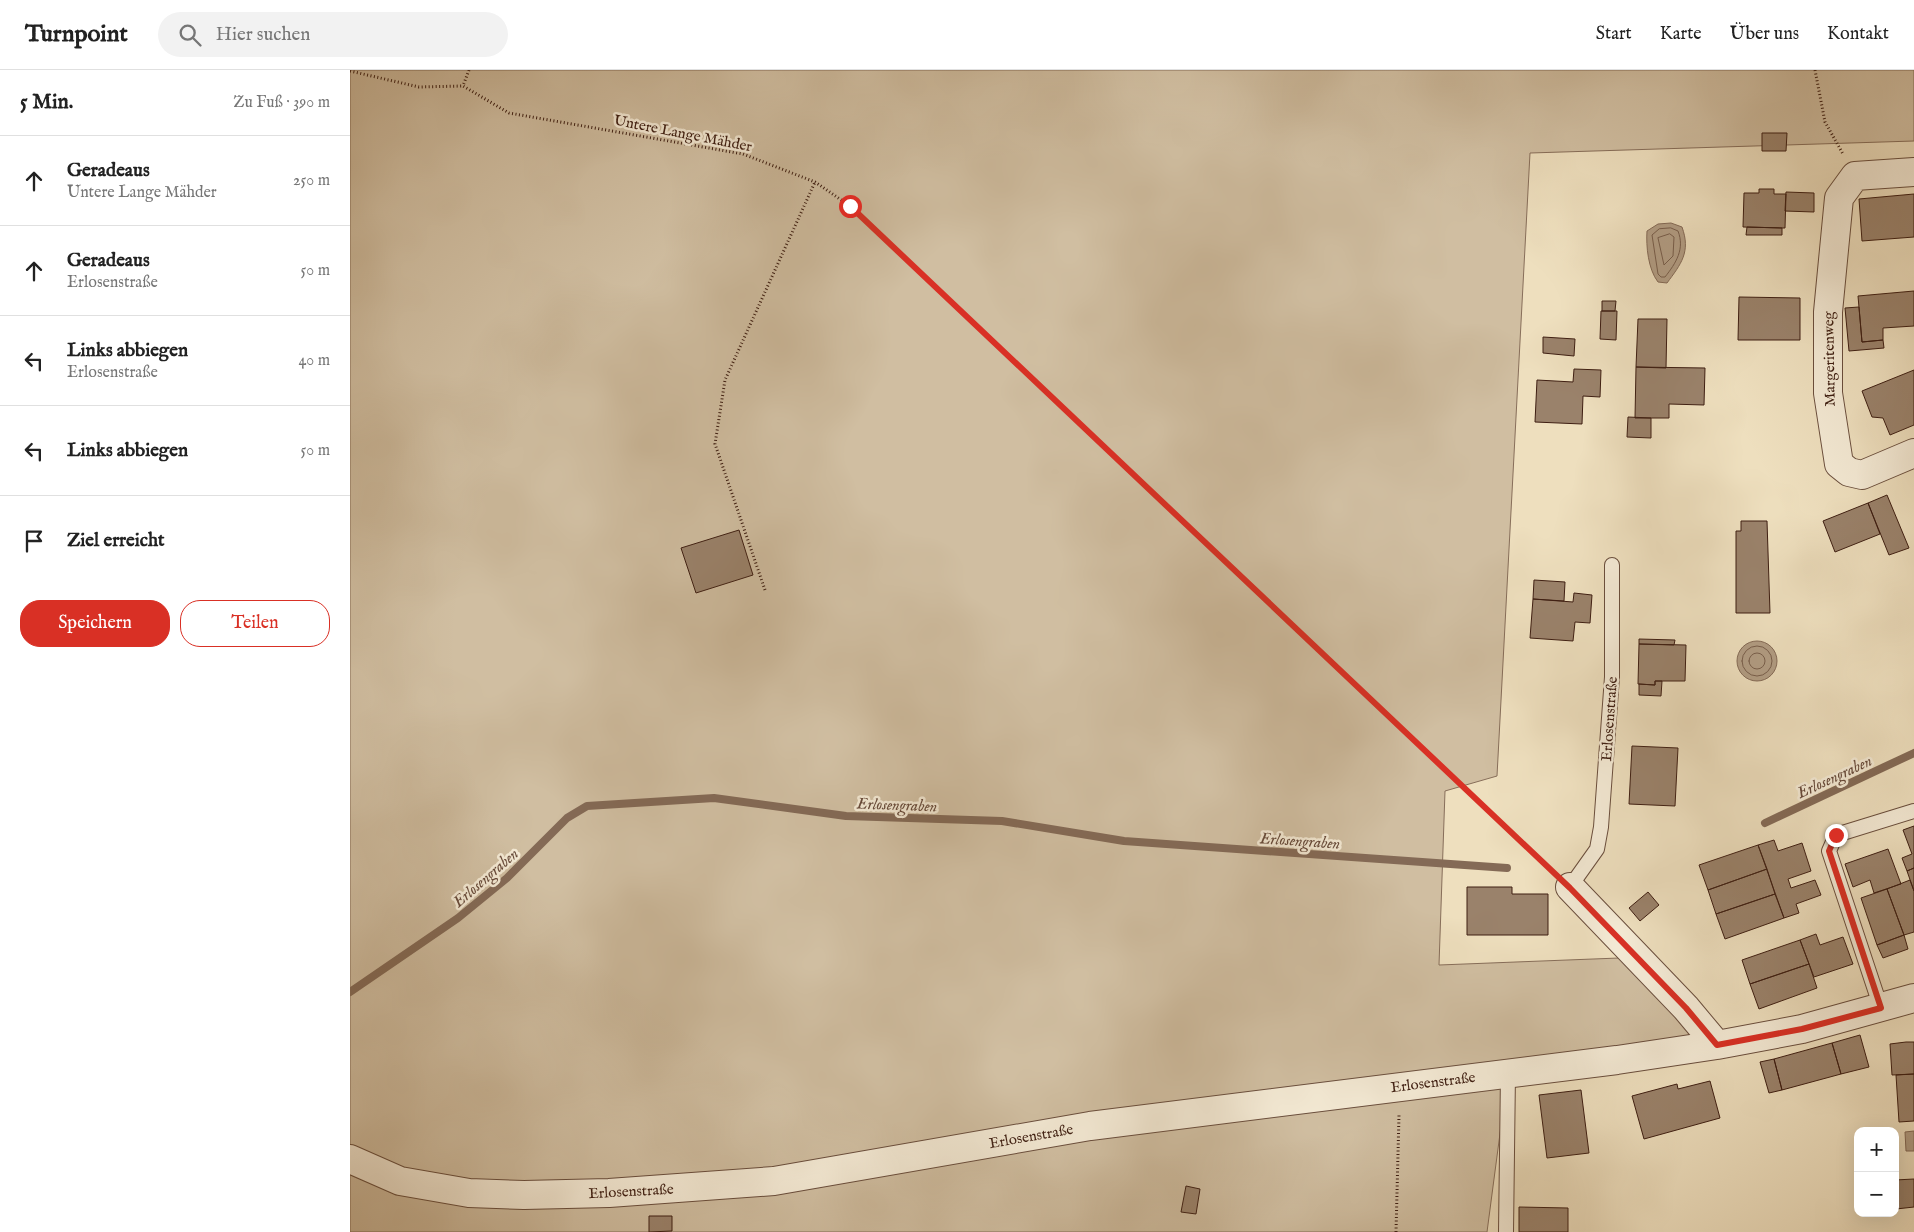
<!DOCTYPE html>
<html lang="de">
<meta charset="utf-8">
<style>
:root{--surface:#fff;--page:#f2f2f2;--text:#222;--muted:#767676;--line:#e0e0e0;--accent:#d93025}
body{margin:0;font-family:"IM FELL English",serif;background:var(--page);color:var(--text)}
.controls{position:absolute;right:15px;bottom:15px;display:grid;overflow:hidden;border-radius:10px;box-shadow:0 5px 20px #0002}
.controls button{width:45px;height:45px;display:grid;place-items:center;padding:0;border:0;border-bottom:1px solid var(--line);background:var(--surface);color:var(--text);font:25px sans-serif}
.stop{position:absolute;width:15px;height:15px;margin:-11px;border:4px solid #d93025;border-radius:50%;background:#fff}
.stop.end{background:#d93025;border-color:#fff;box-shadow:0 1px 5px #0008}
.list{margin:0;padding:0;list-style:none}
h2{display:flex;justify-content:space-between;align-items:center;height:65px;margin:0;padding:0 20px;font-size:21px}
h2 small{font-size:16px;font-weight:400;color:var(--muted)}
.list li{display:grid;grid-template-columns:32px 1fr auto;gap:15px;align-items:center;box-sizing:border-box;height:90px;padding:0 20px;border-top:1px solid var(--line)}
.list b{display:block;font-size:19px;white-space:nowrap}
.list p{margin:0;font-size:16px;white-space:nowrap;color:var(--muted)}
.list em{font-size:16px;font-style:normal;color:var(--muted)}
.actions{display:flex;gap:10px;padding:15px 20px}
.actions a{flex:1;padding:11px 0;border:1px solid var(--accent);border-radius:20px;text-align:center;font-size:18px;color:var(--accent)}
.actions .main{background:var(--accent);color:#fff}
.icon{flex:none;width:28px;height:28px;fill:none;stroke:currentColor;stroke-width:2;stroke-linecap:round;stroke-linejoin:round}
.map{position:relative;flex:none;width:1564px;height:1162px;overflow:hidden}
header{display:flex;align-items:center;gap:30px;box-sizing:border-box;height:70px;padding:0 25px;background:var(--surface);border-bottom:1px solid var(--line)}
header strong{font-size:24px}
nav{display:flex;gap:28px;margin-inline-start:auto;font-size:18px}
.search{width:350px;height:45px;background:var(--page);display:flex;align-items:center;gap:12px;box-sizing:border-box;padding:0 18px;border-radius:28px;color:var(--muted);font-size:19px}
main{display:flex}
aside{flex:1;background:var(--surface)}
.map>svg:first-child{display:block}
</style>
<header>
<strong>Turnpoint</strong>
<div class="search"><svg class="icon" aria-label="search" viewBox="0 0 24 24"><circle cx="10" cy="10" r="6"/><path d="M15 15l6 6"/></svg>Hier suchen</div>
<nav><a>Start</a><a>Karte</a><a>Über uns</a><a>Kontakt</a></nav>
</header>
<main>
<aside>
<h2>5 Min.<small>Zu Fuß · 390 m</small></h2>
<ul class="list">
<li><svg class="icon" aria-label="ahead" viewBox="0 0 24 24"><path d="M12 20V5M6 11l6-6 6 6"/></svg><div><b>Geradeaus</b><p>Untere Lange Mähder</p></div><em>250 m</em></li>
<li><svg class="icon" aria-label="ahead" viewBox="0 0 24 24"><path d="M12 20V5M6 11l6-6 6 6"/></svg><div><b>Geradeaus</b><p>Erlosenstraße</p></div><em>50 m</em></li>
<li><svg class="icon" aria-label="left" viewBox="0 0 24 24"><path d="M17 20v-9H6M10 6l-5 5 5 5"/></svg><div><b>Links abbiegen</b><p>Erlosenstraße</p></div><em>40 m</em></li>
<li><svg class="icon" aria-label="left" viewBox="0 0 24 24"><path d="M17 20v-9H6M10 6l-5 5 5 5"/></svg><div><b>Links abbiegen</b></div><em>50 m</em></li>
<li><svg class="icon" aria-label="arrive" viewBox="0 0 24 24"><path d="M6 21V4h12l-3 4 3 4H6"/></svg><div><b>Ziel erreicht</b></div></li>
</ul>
<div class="actions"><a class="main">Speichern</a><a>Teilen</a></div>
</aside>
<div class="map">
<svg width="1564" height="1162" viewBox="0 0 1564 1162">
<rect width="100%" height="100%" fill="#eedfbe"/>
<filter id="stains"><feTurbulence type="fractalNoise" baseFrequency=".004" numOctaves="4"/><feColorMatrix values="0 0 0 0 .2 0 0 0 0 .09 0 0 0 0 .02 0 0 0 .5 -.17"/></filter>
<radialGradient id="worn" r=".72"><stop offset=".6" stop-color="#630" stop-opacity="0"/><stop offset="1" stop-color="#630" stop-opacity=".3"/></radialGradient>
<path fill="#d0bea1" stroke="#876e5a" d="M 0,0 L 1564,0 L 1564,71 L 1180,83 L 1147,706 L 1095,721 L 1089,895 L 1269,888 L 1344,966 L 1158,1003 L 1137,1162 L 0,1162 Z"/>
<path fill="#b29d84" stroke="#846a56" d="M 1321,153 L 1332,157 C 1341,182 1331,194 1317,213 L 1308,212 C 1298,199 1296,176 1297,161 L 1308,154 Z
M1387 591a20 20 0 1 1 40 0a20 20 0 1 1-40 0Z
M 1564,1061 L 1564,1081 L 1556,1081 L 1555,1062 Z"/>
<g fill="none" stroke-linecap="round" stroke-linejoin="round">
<path stroke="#785e4b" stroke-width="1" d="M 1321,158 L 1328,161 C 1335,179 1326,193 1315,207 L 1311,207 L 1308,204 L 1302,165 L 1309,159 Z
M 1320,164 L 1324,167 L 1323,186 L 1314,195 L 1308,168 Z
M1392 591a15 15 0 1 1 30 0a15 15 0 1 1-30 0Z
M1399 591a8 8 0 1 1 16 0a8 8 0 1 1-16 0Z"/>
<path stroke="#846a56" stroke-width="8" d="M 1415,753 L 1564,683
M 0,922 L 108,848 L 157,808 L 217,748 L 237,736 L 364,728 L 496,746 L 652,751 L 774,771 L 1157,798"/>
</g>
<path fill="#9a826b" stroke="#3e1e12" d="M 1412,63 L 1437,63 L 1436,81 L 1412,81 Z
M 1409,119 L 1424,119 L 1424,124 L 1436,124 L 1435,158 L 1393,157 L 1394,123 L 1409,123 Z
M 1436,122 L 1464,123 L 1464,142 L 1435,141 Z
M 1564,124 L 1564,167 L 1512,171 L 1509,129 Z
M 1397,157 L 1432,158 L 1432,165 L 1396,165 Z
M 1564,221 L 1564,256 L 1533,258 L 1533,270 L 1512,272 L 1508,226 Z
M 1389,227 L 1450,228 L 1450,270 L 1388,270 Z
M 1252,231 L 1266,231 L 1265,241 L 1252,241 Z
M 1509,237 L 1512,272 L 1533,270 L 1534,278 L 1499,281 L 1495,238 Z
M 1251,241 L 1267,241 L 1266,270 L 1250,269 Z
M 1288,249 L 1317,249 L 1316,298 L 1286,297 Z
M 1193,267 L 1225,269 L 1224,286 L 1193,283 Z
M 1286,297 L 1355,298 L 1354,335 L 1319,334 L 1319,348 L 1285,348 Z
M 1224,299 L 1251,300 L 1250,327 L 1233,326 L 1232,354 L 1185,352 L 1187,310 L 1223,312 Z
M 1564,300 L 1564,355 L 1540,365 L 1533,348 L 1522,347 L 1512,321 Z
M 1278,347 L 1301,348 L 1301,368 L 1277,367 Z
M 1537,425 L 1559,478 L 1539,485 L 1518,433 Z
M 1518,433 L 1530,464 L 1485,482 L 1473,451 Z
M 1391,451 L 1417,451 L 1420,543 L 1386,543 L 1386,461 L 1391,461 Z
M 389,460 L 403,505 L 346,523 L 331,478 Z
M 1184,510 L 1215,512 L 1214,531 L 1183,529 Z
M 1224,523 L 1242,525 L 1240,553 L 1225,552 L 1223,571 L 1180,568 L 1183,529 L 1223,532 Z
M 1289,569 L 1325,570 L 1324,575 L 1289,574 Z
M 1289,574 L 1336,575 L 1335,611 L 1305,611 L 1305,615 L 1288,614 Z
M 1305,611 L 1312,611 L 1311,626 L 1289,625 L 1289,614 L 1305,615 Z
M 1282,676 L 1328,678 L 1325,736 L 1279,734 Z
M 1564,756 L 1564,798 L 1557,801 L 1552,788 L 1562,784 L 1553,760 Z
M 1424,770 L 1428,781 L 1452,773 L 1461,801 L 1438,809 L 1441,818 L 1465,810 L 1471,825 L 1446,834 L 1449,843 L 1434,848 L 1408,775 Z
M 1408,775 L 1417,799 L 1358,820 L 1349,795 Z
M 1538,779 L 1551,814 L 1524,823 L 1520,810 L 1503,817 L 1495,794 Z
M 1564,798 L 1564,821 L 1557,801 Z
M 1417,799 L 1425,824 L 1366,844 L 1358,820 Z
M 1560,810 L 1564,821 L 1564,862 L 1554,865 L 1537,819 Z
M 1117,817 L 1162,817 L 1162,824 L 1198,824 L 1198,865 L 1117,865 Z
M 1537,819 L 1554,865 L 1527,875 L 1511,828 Z
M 1298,822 L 1309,835 L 1290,851 L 1279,838 Z
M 1425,824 L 1434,848 L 1375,869 L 1366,844 Z
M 1466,864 L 1470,875 L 1493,867 L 1503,894 L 1464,907 L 1450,870 Z
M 1554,865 L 1558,879 L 1533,888 L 1527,875 Z
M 1450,870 L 1459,894 L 1400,914 L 1392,890 Z
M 1459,894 L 1467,918 L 1409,939 L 1400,914 Z
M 1510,965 L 1519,997 L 1491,1004 L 1482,973 Z
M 1556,972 L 1564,972 L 1564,1004 L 1542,1005 L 1540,974 Z
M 1482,973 L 1491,1004 L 1432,1020 L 1424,989 Z
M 1424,989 L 1432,1020 L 1419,1023 L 1410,992 Z
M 1564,1004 L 1564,1051 L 1549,1052 L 1546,1005 Z
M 1360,1011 L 1370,1048 L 1294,1069 L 1282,1026 L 1327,1014 L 1328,1019 Z
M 1231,1020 L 1239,1083 L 1197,1088 L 1189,1025 Z
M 1564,1109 L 1564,1137 L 1546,1139 L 1545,1110 Z
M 836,1116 L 850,1119 L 846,1144 L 831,1142 Z
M 1169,1137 L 1218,1138 L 1218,1162 L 1169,1162 Z
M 299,1146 L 322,1146 L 322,1161 L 299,1162 Z"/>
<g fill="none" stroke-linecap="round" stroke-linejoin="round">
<defs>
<path id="service" d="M 1220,817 L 1247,779 L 1251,757 L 1262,607 L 1262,495
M 1531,938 L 1479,781 L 1486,765 L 1564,741
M 1156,1162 L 1158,1003"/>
<path id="minor" d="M 1564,102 L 1505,106 L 1489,128 L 1478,242 L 1478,323 L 1489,394 L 1499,402 L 1512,405 L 1564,383
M 1220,817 L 1336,938 L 1367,975
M 0,1089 L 50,1111 L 119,1123 L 174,1125 L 259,1123 L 424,1111 L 740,1056 L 1267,990 L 1367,975 L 1452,959 L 1564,928"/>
</defs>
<use href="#service" stroke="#6a4e3d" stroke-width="16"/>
<use href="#minor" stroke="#6a4e3d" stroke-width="30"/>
<path stroke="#3e1e12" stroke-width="3" stroke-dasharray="1 2.5" stroke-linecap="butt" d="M 119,0 L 113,16 L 159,43 L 393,84 L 465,112 L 500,136 L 1201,799
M 1465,0 L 1475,52 L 1493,84
M 0,1 L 69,17 L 113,16
M 415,520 L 365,374 L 375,310 L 465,112
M 1046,1162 L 1049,1045"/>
<use href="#service" stroke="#f4ead5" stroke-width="14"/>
<use href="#minor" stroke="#f4ead5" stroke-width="28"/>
</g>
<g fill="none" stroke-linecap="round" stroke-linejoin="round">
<path stroke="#d93025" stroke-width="6" d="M 500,136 L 1220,818 L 1336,938 L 1367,975 L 1452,959 L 1531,938 L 1479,781 L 1486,765"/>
</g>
<g text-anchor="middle" stroke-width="5" stroke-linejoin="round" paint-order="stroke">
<g font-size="15" fill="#3e1e12" stroke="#f4ead5">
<text transform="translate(333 63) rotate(11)" y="5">Untere Lange Mähder</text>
<text transform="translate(1479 289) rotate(-91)" y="5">Margeritenweg</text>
<text transform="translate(1259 649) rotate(-86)" y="5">Erlosenstraße</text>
<text transform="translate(1083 1012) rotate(-7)" y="5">Erlosenstraße</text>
<text transform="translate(681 1066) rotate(-10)" y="5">Erlosenstraße</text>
<text transform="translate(281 1121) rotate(-3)" y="5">Erlosenstraße</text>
</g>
<g font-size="16" font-style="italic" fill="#674a3a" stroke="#f4ead5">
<text transform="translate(1484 706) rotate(-25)" y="6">Erlosengraben</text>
<text transform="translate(547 734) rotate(2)" y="6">Erlosengraben</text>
<text transform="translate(950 770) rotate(4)" y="6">Erlosengraben</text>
<text transform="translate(135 807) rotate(-41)" y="6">Erlosengraben</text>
</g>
</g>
<rect width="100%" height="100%" filter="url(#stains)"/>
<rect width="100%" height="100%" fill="url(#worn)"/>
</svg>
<div class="controls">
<button>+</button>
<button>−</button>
</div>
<div class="stop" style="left:500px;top:136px"></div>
<div class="stop end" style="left:1486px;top:765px"></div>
</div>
</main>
